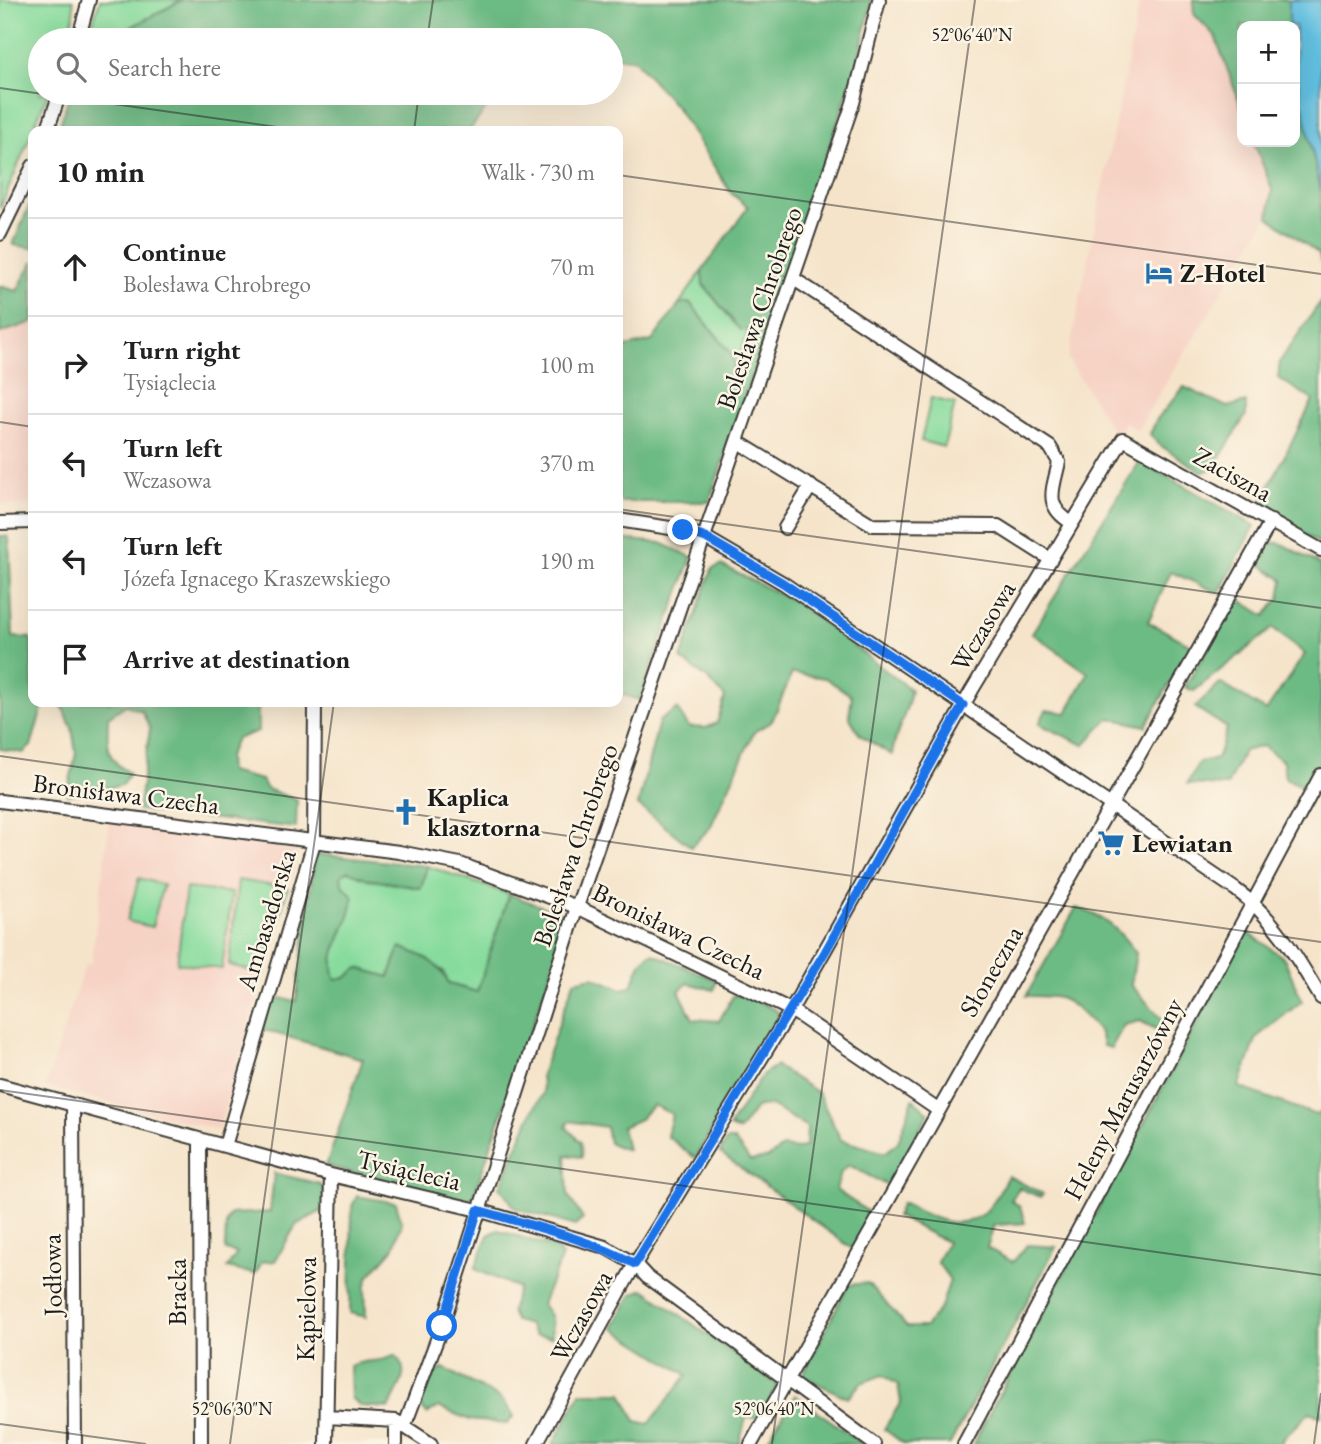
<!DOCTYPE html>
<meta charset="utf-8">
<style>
:root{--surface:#fff;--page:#f6f6f6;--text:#222;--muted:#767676;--line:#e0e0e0}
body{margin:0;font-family:"EB Garamond",serif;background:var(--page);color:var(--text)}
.controls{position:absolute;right:21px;top:21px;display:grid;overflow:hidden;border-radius:14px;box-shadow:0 7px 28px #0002}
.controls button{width:63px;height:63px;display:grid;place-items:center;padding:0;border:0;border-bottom:2px solid var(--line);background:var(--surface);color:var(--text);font:35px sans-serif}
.stop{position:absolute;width:21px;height:21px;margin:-16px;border:5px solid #1a73e8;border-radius:50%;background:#fff}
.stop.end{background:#1a73e8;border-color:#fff;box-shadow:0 2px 7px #0008}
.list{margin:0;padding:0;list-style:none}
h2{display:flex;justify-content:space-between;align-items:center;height:91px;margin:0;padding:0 28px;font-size:30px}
h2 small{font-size:23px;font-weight:400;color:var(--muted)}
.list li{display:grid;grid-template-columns:46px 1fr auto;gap:21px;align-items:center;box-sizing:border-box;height:98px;padding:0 28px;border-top:2px solid var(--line)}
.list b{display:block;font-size:26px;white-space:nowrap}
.list p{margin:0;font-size:23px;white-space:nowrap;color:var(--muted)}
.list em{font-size:23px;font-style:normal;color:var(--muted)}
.icon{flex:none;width:38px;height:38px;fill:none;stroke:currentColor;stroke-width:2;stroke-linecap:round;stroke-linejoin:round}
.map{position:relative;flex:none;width:1321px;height:1444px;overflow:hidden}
.search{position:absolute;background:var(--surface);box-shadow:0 7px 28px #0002;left:28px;top:28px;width:595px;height:77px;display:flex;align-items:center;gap:18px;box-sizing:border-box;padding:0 24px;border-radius:38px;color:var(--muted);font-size:26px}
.panel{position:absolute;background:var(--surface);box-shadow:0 7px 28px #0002;left:28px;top:126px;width:595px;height:581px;border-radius:14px}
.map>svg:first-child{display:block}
</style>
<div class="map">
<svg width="1321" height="1444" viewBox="0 0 1321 1444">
<rect width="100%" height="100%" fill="#fcf5e5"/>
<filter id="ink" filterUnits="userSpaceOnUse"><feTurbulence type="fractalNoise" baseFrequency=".0143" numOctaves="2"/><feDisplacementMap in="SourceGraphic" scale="14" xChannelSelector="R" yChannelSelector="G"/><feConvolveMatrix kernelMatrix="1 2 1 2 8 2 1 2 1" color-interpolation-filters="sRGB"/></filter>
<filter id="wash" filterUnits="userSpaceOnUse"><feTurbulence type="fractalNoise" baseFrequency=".00686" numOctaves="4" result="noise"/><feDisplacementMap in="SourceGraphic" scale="28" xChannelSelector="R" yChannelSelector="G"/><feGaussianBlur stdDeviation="1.57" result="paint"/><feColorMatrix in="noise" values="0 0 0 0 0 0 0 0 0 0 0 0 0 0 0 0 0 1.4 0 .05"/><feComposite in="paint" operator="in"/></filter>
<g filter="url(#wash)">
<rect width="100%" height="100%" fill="#f5e4ca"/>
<path fill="#f6d2c4" d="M 1140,0 L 1243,0 L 1242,142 L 1276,142 L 1287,186 L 1137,430 L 1125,422 L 1116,436 L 1068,359 Z
M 33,322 L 33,505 L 0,505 L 0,333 Z
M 110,821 L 298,851 L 219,1130 L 45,1087 L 85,964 L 91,964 Z"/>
<path fill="#87db9d" stroke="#527c5c" stroke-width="2" d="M 0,0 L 73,0 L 74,15 L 66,40 L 40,40 L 40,93 L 48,93 L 0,209 Z
M 100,0 L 182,0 L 107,40 L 87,40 Z
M 702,271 L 703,285 L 740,330 L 750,328 L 734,373 L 732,354 L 690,303 L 680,303 Z
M 931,398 L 955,404 L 944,447 L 921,441 Z
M 427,866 L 509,894 L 477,992 L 449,984 L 443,971 L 400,947 L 389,977 L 359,968 L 346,978 L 335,979 C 328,955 336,951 344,930 C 349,919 350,907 353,896 L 342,884 L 341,875 L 348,871 L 368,879 L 420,888 Z
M 139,878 L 163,885 L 152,927 L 127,921 Z
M 238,880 L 288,888 L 263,974 L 229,965 Z
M 186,888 L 232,893 L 222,969 L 177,963 Z"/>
<path fill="#6dbb84" stroke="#446c50" stroke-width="2" d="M 182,0 L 872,0 L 858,62 L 709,502 L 618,502 L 618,349 L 652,341 L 680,303 L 690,303 L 732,355 L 735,371 L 749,329 L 740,330 L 703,284 L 702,271 L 748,207 L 731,193 L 677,108 L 634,59 L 611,57 L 611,40 L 107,40 Z
M 1193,0 L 1289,0 L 1289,26 L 1242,26 L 1242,109 L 1215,36 L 1194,14 Z
M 1295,68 L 1321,192 L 1321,262 L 1319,254 L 1269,217 L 1272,189 L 1254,142 L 1295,142 Z
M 70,93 L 498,93 L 469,131 L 58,131 Z
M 33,197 L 33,248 L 13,245 Z
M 33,261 L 33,322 L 0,333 L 0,286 L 17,291 Z
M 1321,301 L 1321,544 L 1258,508 L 1313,400 L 1278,378 L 1280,361 Z
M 1184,387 L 1227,407 L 1246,402 L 1246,415 L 1213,469 L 1202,472 L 1158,444 L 1150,434 L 1157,419 Z
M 1140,461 L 1255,526 L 1219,593 L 1171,572 L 1148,622 L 1191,645 L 1146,726 L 1109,718 L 1084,745 L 1039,724 L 1046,710 L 1067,713 L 1088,673 L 1032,633 Z
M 0,536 L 9,537 L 13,637 L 31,638 L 33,702 L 44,702 L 31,746 L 23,753 L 0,749 Z
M 618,539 L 661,543 L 692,557 L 639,700 L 618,693 Z
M 1272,542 L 1282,544 L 1321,565 L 1321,760 L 1305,788 L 1285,778 L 1283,761 L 1263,746 L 1244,751 L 1227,786 L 1187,784 L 1199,762 L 1217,759 L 1227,728 L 1195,707 L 1220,683 L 1266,711 L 1305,654 L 1273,628 L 1194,691 L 1185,687 L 1237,598 L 1265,616 L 1280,598 L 1283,580 L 1256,561 Z
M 721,565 L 796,602 L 911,690 C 908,713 895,731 892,755 L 860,735 L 849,716 L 852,696 L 825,678 L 792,673 L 772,721 L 754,732 L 710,828 L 691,847 L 638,805 L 659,721 L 677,709 L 689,727 L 706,728 L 717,723 L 725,697 L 708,679 L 681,659 L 712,569 Z
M 60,702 L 258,702 L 258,731 L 236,739 L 228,757 L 229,772 L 261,780 L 267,789 L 297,800 L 296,828 L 138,810 L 150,729 L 142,711 L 126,705 L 108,717 C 108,745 103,757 129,773 L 122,785 L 67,795 L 76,753 L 72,728 Z
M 315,854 L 427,866 L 421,888 L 368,879 L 348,871 L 341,875 L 342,884 L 353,896 C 352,927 325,948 335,979 L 346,978 L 358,968 L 389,977 L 400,947 C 422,955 439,962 449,984 L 477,992 L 509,894 L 570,917 L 473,1197 L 464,1200 L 326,1166 L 363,1059 L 261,1029 L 269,996 L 296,1001 Z
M 1076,908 C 1104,915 1119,930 1136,953 L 1131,985 L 1164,1021 L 1158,1030 L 1140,1021 L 1124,1025 L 1111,1048 L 1103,1046 C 1100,1027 1098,1031 1087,1018 C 1065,995 1057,996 1026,996 Z
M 1246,931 L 1284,958 L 1302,1001 L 1257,1037 L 1239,1087 L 1316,1115 L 1321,1112 L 1321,1417 L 1310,1412 L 1282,1440 L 1282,1444 L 973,1444 Z
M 652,953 L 716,980 L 714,990 L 688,983 L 679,991 L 693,1019 L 719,1021 L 733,996 L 745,994 L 779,1012 L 777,1021 L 695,1158 L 667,1136 L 672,1114 L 653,1105 L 640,1119 L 622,1127 L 627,1150 L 609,1143 L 606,1127 L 569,1121 L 566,1127 L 581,1142 L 582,1157 L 566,1155 L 568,1195 L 583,1219 L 575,1226 L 515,1208 L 500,1187 L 532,1112 L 543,1093 L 541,1075 L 574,981 L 593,977 L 622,989 L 631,987 L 642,961 Z
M 776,1066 L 818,1093 L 841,1140 L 885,1153 L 898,1142 L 913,1099 L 929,1113 L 888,1186 L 849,1165 L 841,1172 L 836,1190 L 868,1212 L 871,1221 L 853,1249 L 720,1153 L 727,1140 L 734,1140 L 750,1161 L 768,1158 L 783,1147 L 797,1149 L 806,1146 L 807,1127 L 769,1105 L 756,1108 L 739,1131 L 729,1127 L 763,1074 Z
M 274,1173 L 320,1184 L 327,1195 L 325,1209 L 296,1225 L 275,1261 L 262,1262 L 255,1274 L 227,1268 L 237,1253 L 225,1250 L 226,1223 L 230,1214 L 270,1212 Z
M 1008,1176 L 1043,1194 L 1040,1197 L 1019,1188 L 1011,1200 L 1020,1207 L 1025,1223 L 994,1225 L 987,1248 L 1013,1262 L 1027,1245 L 1056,1247 L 950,1444 L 904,1444 L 884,1429 L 901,1402 L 898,1385 L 882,1375 L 861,1383 L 848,1398 L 802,1376 L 848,1285 L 868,1283 L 907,1327 L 925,1327 L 941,1307 L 950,1280 L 937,1262 L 947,1242 L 896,1216 L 902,1203 C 927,1215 957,1234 984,1213 C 994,1205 1001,1187 1008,1176 Z
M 357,1196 L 396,1203 L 402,1223 L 393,1249 L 369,1276 L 365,1288 L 366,1317 L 350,1313 L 352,1206 Z
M 498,1230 L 556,1248 L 562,1256 L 542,1304 L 551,1317 L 552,1337 L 535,1335 L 529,1325 L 515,1321 L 511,1312 L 518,1288 L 475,1269 L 488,1235 Z
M 644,1289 L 778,1385 L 759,1418 L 746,1418 L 739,1444 L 553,1444 L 581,1393 L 622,1393 L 636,1421 L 649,1424 L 687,1375 L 613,1328 L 632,1294 Z
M 395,1355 C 413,1371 397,1390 389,1408 L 360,1406 L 351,1398 L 350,1366 C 364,1358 381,1364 395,1355 Z
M 443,1368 L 500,1398 L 514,1416 L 507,1424 L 470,1420 L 438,1407 L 427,1414 L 420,1406 L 433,1375 Z
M 795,1395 L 863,1444 L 765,1444 Z"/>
<path fill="#62bfe0" stroke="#3f6e7e" stroke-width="2" d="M 1289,0 L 1321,0 L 1321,192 L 1295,68 L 1295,26 L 1289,26 Z"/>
</g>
<g filter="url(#ink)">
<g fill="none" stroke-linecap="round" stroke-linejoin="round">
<defs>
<path id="minor" d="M 78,40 L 89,0
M 47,131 L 60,93
M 0,234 L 33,166
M 794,279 L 1050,447 L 1059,462 C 1053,490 1043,506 1072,523
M 738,442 L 873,525 L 998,526 L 1050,559
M 618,520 L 683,530 L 706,538 L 783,583 L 1235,889 C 1274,917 1297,957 1321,998
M 0,523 L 33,522
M 785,528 L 811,486
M 0,801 L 399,852 L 460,864 L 577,907 L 791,1010 L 938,1110
M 0,1085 L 331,1175 L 478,1210 L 605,1247 L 635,1264 L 647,1277 L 874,1444
M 73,1105 L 75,1444
M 200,1140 L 201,1444
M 225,1146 L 314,842 L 315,702
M 327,1417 L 396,1421 L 431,1444
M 405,1425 L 442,1326 L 577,907 L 853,103 L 879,0
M 326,1444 L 331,1175
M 396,1444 L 396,1421
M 536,1444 L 635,1264 L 791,1010 L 972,690 L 1123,439 L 1321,550
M 751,1444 L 1271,521
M 964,1444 L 1321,775"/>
</defs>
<use href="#minor" stroke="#3d3a36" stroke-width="16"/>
<use href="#minor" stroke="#fff" stroke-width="12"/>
</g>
</g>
<g fill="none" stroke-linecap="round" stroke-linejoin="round" filter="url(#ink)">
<path stroke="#1a73e8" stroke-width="9" d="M 442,1326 L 478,1210 C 529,1225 590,1239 635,1264 L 825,952 L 963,705 L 783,583 L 706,538 L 683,530"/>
</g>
<path fill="none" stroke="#1c1c1c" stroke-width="2" stroke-opacity="0.45" d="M 427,40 L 433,0M 0,88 L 305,131M 414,131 L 419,93M 618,175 L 1321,274M 0,422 L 33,427M 618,509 L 1321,608M 0,756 L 1321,942M 0,1090 L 1321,1275M 0,1424 L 146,1444M 230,1444 L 334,702M 772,1444 L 975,0M 1314,1444 L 1321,1393"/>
<defs>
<symbol id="hotel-bare" viewBox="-9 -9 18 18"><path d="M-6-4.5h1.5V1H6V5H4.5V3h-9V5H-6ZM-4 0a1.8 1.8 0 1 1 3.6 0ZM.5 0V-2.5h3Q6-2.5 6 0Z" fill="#1f6fb2" stroke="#fcf5e5" stroke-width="2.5" paint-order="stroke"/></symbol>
<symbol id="church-bare" viewBox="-9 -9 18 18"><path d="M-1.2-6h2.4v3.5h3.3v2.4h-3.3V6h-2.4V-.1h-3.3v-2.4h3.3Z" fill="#1f6fb2" stroke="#fcf5e5" stroke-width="2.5" paint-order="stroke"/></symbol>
<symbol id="supermarket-bare" viewBox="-9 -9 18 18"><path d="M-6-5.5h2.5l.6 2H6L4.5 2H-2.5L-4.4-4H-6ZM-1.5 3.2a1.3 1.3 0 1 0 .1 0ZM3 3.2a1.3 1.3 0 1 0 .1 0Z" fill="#1f6fb2" stroke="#fcf5e5" stroke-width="2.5" paint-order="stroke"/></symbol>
</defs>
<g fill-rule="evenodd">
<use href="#hotel-bare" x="1140" y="254" width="38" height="38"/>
<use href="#church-bare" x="387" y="793" width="38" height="38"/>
<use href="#supermarket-bare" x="1092" y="824" width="38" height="38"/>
</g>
<g text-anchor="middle" stroke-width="5" stroke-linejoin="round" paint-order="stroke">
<g font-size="26" font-weight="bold" fill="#1c1c1c" stroke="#fcf5e5" text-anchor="start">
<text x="1180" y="282">Z-Hotel</text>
<text x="427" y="806">Kaplica<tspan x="427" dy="30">klasztorna</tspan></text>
<text x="1132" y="852">Lewiatan</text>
</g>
<g font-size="26" fill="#1c1c1c" stroke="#fcf5e5">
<text transform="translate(759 308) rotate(-71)" y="9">Bolesława Chrobrego</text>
<text transform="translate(1233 474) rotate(29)" y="9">Zaciszna</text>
<text transform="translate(983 626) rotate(-59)" y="9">Wczasowa</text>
<text transform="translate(126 794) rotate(7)" y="9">Bronisława Czecha</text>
<text transform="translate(575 845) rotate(-71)" y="9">Bolesława Chrobrego</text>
<text transform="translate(266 920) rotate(-73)" y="9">Ambasadorska</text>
<text transform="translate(679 931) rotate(26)" y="9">Bronisława Czecha</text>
<text transform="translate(991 971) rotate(-60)" y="9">Słoneczna</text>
<text transform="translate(1123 1099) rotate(-62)" y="9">Heleny Marusarzówny</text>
<text transform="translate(409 1170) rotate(13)" y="9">Tysiąclecia</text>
<text transform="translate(52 1275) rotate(-91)" y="9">Jodłowa</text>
<text transform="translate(177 1292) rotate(-90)" y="9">Bracka</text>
<text transform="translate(306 1309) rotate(-89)" y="9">Kąpielowa</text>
<text transform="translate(581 1316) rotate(-61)" y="9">Wczasowa</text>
</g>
</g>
<g font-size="18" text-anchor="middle" fill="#1c1c1c" stroke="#fcf5e5" stroke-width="5" stroke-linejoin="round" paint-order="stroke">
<text x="972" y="41">52°06'40"N</text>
<text x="232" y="1415">52°06'30"N</text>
<text x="774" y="1415">52°06'40"N</text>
</g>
</svg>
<div class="controls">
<button>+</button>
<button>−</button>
</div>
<div class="stop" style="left:442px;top:1326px"></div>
<div class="stop end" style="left:683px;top:530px"></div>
<div class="search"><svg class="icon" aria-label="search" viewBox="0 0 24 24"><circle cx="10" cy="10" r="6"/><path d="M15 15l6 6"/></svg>Search here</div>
<section class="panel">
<h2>10 min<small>Walk · 730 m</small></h2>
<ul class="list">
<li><svg class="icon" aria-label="ahead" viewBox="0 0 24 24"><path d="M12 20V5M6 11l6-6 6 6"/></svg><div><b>Continue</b><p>Bolesława Chrobrego</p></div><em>70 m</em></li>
<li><svg class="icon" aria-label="right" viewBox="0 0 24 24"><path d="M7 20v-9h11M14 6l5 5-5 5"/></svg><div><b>Turn right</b><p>Tysiąclecia</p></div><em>100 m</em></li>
<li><svg class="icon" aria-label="left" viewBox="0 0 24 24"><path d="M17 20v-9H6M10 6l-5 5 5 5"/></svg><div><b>Turn left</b><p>Wczasowa</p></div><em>370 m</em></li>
<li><svg class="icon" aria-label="left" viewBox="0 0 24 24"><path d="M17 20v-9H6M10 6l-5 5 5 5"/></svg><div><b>Turn left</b><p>Józefa Ignacego Kraszewskiego</p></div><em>190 m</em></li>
<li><svg class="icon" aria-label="arrive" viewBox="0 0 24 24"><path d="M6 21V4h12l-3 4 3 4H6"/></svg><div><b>Arrive at destination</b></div></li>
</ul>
</section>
</div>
